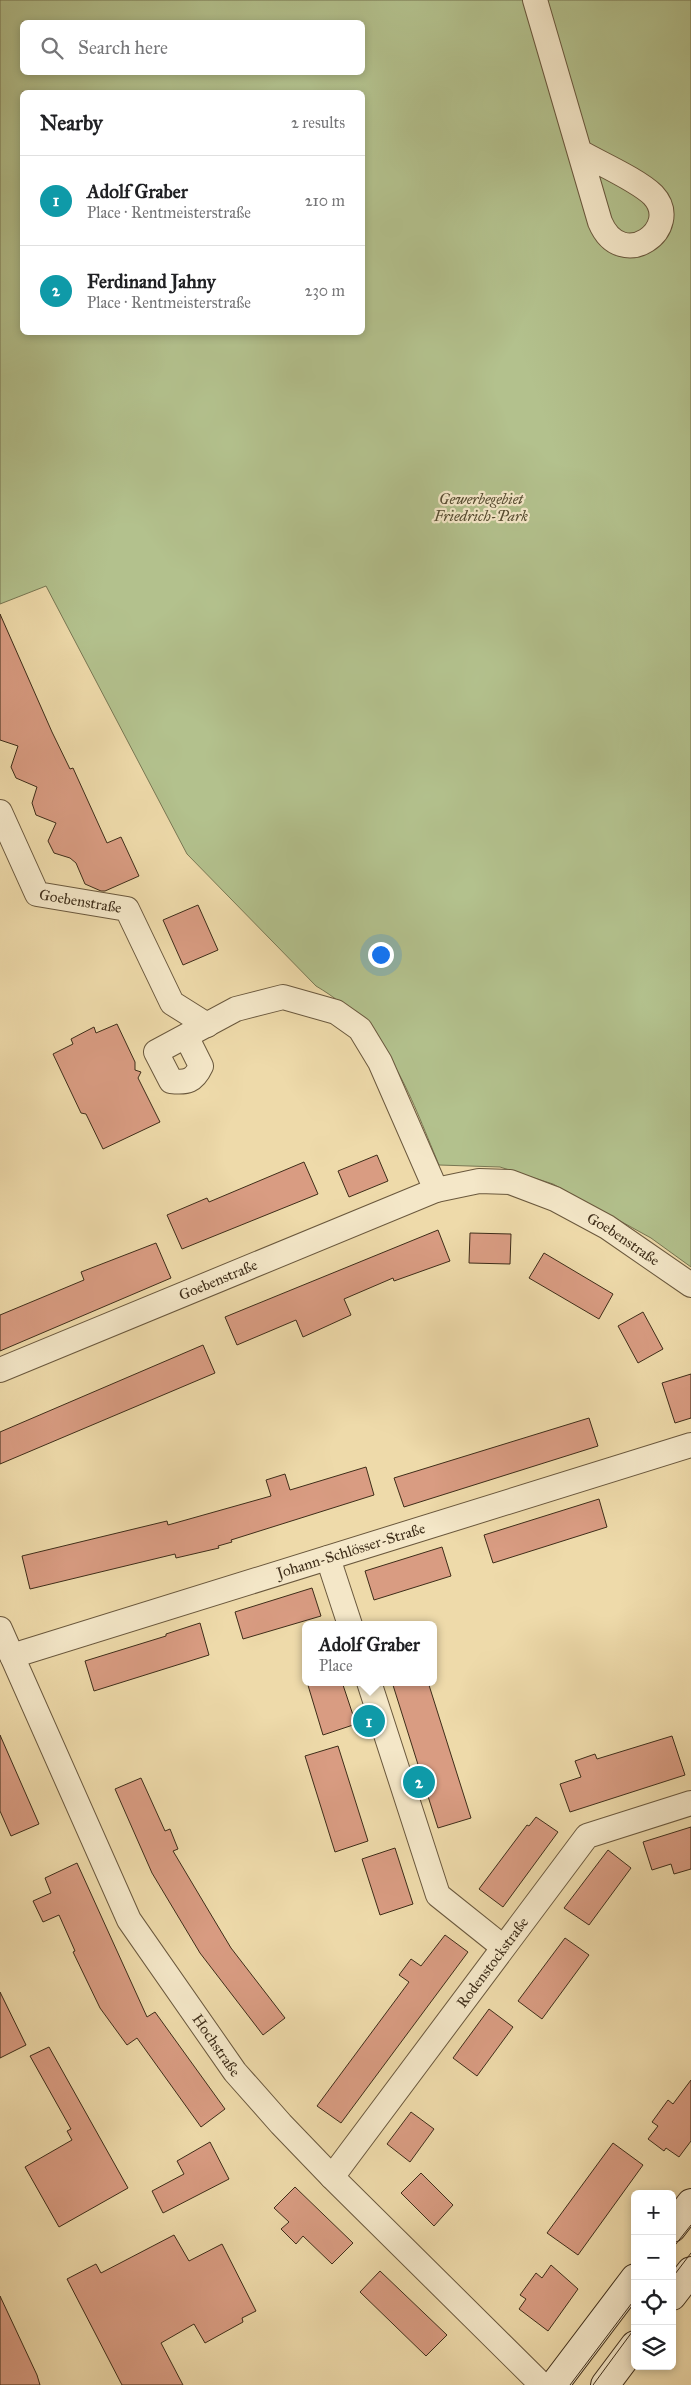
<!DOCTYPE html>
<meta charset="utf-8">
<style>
:root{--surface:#fff;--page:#f6f6f6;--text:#202124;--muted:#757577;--line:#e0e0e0;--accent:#8f2418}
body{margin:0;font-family:"IM FELL Great Primer",serif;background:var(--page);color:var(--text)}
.controls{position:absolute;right:15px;bottom:15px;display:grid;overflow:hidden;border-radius:8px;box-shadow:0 2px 8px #0003}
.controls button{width:45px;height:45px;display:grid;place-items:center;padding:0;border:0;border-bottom:1px solid var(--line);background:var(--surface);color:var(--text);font:25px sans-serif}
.you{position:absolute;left:380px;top:954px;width:18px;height:18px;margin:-12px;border:4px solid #fff;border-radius:50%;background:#1a73e8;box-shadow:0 0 0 8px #1a73e833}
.badge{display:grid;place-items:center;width:32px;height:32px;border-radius:50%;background:var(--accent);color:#fff;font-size:16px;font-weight:700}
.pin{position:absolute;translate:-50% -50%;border:2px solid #fff;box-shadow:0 1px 5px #0006}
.popup{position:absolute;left:302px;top:1621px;width:135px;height:65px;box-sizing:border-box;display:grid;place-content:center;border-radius:8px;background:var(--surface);filter:drop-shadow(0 1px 4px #0005);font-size:16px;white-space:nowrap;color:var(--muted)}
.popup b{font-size:19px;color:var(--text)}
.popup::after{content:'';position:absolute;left:50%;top:100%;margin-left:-10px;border:10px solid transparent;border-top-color:var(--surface)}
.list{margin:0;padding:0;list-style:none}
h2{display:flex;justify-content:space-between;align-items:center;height:65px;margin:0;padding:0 20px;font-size:21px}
h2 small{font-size:16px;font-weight:400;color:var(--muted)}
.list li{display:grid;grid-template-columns:32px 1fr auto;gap:15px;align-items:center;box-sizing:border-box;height:90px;padding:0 20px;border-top:1px solid var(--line)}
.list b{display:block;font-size:19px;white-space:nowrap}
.list p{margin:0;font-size:16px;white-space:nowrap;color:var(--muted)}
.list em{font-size:16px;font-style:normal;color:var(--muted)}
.icon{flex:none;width:28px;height:28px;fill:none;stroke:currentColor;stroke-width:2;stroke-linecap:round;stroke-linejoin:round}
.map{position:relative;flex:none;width:691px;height:2385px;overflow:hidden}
.search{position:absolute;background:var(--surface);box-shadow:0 2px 8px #0003;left:20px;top:20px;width:345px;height:55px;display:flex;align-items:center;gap:12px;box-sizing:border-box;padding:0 18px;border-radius:8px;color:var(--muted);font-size:19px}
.panel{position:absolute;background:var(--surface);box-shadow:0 2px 8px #0003;left:20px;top:90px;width:345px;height:245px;border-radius:8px}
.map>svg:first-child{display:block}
</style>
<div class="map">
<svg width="691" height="2385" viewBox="0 0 691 2385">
<rect width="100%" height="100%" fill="#eedaaa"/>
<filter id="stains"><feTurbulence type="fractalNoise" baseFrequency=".004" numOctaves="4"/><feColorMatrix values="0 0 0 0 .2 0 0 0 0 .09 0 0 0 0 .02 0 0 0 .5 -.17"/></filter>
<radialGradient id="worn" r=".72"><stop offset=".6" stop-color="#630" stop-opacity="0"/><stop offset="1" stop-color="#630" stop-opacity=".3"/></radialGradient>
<path fill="#b3c18d" stroke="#787753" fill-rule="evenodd" d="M 0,0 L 691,0 L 691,1267 L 651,1238 L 553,1184 L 500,1167 L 439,1165 C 408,1091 389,1029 316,986 L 187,854 L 46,586 L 0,604 ZM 22,22 L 362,22 L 362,72 L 22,72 ZM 22,92 L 362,92 L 362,332 L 22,332 Z"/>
<path fill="#d99c82" stroke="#3e2d19" d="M 0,614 L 52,732 L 70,769 L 73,768 L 107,843 L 121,837 L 139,876 L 105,891 L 101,891 L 85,884 L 76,863 L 70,858 L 54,853 L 48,841 L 56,823 L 36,815 L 32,803 L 37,787 L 16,778 L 11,767 L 18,746 L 0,740 Z
M 198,905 L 218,950 L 183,965 L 163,920 Z
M 117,1024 L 135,1062 L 135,1070 L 141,1072 L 138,1078 L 160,1122 L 103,1149 L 86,1114 L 81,1113 L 53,1054 L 73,1044 L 71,1039 L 94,1027 L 96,1033 Z
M 377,1155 L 388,1181 L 349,1197 L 338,1171 Z
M 304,1162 L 318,1194 L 182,1249 L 167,1215 L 207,1198 L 209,1202 Z
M 438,1230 L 450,1261 L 394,1281 L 393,1278 L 344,1299 L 351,1315 L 303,1337 L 296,1320 L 237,1345 L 225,1317 Z
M 470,1233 L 511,1234 L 510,1264 L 469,1263 Z
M 156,1243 L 171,1278 L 0,1351 L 0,1315 L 84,1280 L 81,1272 Z
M 544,1253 L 613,1294 L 599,1319 L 529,1278 Z
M 643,1312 L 663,1349 L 638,1363 L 618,1326 Z
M 203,1345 L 215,1373 L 0,1464 L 0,1432 Z
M 691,1374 L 691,1418 L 675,1423 L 662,1383 Z
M 589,1418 L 598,1446 L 404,1507 L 394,1478 Z
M 366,1467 L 374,1495 L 231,1540 L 232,1542 L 218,1546 L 219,1548 L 176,1558 L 175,1554 L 30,1589 L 22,1556 L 167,1521 L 168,1525 L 271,1496 L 266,1480 L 285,1474 L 290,1490 Z
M 599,1499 L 607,1527 L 493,1563 L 484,1535 Z
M 442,1547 L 451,1576 L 374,1600 L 365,1571 Z
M 312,1588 L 321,1616 L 243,1639 L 235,1612 Z
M 200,1623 L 209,1655 L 94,1691 L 85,1661 L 166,1636 L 166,1634 Z
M 307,1682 L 342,1682 L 356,1724 L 323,1735 Z
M 392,1682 L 428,1682 L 471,1818 L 438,1828 Z
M 0,1735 L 39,1824 L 11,1836 L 0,1811 Z
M 672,1736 L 685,1775 L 570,1812 L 560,1784 L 581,1777 L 575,1761 L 595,1754 L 597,1759 Z
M 338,1746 L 368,1841 L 335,1852 L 305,1756 Z
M 141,1778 L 165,1831 L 170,1829 L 178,1849 L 173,1851 L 204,1903 L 231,1948 L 285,2018 L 263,2035 L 200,1953 L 152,1873 L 115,1789 Z
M 536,1817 L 558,1832 L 503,1907 L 479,1889 L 527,1825 L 529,1826 Z
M 691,1827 L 691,1869 L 674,1874 L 671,1864 L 652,1870 L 643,1842 Z
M 395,1848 L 413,1904 L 380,1915 L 362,1859 Z
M 608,1850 L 631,1868 L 589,1925 L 564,1908 Z
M 77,1863 L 147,2017 L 155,2012 L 225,2109 L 201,2127 L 137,2038 L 127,2045 L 100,2008 L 73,1952 L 75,1951 L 59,1915 L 43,1922 L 33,1901 L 51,1893 L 45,1878 Z
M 445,1935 L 468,1952 L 341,2123 L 317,2106 L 409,1982 L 399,1975 L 411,1959 L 421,1966 Z
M 565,1938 L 589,1955 L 542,2019 L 518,2001 Z
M 0,1992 L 26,2045 L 0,2058 Z
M 489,2009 L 513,2027 L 477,2076 L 453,2058 Z
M 49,2047 L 128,2188 L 59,2227 L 25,2167 L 72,2140 L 67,2131 L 71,2129 L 30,2056 Z
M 691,2080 L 691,2141 L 679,2157 L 666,2148 L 664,2151 L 648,2139 L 658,2126 L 652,2122 L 668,2100 L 673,2104 Z
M 411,2112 L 434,2129 L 410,2162 L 387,2144 Z
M 210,2142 L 229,2179 L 163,2213 L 152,2191 L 184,2174 L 177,2161 Z
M 613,2143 L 643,2165 L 578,2255 L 547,2233 Z
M 421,2173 L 453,2205 L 434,2226 L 401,2193 Z
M 295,2187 L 353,2243 L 332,2264 L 303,2236 L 296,2244 L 281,2229 L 289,2222 L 274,2208 Z
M 174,2235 L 189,2261 L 222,2244 L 256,2311 L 242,2318 L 243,2322 L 205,2343 L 194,2324 L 161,2343 L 183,2385 L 122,2385 L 67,2279 L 96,2264 L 101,2273 Z
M 551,2265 L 578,2289 L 548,2331 L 519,2309 L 526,2299 L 520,2295 L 536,2273 L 542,2278 Z
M 380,2271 L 447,2335 L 426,2356 L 360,2292 Z
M 0,2296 L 37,2375 L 40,2385 L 0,2385 Z"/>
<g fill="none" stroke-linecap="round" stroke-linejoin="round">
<defs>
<g id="street">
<path d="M 535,0 L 600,222 C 622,274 684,228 653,195 C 638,180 599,163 580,152"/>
<path id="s1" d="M 0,812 L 37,894 L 127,909 L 172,1003 L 207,1025"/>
<path d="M 186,1036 L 201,1066 C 194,1081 187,1083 171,1081 L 156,1052 L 236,1009 L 283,997 L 336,1012 L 360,1029 L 380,1062 L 436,1190"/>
<path id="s2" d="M 0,1370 L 436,1190 L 479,1181 L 510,1182 L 555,1199 L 607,1227 L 691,1285"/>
<path d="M 328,1558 L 350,1625"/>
<path id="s3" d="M 0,1629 L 129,1920 L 235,2072 L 281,2124 L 332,2177 L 542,2385"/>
<path id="s4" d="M 12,1656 L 691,1445"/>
<path d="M 369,1682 L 438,1895 L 503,1947"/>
<path id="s5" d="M 332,2177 L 587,1836 L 691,1803"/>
</g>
<path id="secondary" d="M 672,2228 L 691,2203
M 672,2296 L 691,2271
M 554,2385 L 635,2278
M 605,2385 L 635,2345"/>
</defs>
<use href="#street" stroke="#6a583d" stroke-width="26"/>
<use href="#secondary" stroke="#3e2d19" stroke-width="30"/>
<use href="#street" stroke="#f4e7c8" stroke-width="24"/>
<use href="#secondary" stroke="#f4e7c8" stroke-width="28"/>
<path stroke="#3e2d19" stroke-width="1" d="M 672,2249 L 691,2225
M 672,2278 L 691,2253
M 570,2385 L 635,2299
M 593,2385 L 635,2328"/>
</g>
<g text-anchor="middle" stroke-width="4.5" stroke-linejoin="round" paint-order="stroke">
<g font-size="15" font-style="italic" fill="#554b30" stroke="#f4e7c8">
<text x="481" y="504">Gewerbegebiet<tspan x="481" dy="17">Friedrich-Park</tspan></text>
</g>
<g font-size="15" fill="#3e2d19" stroke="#f4e7c8">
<text dy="5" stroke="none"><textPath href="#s1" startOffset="134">Goebenstraße</textPath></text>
<text dy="5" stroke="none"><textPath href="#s2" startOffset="674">Goebenstraße</textPath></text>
<text dy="5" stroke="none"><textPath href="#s2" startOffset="236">Goebenstraße</textPath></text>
<text dy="5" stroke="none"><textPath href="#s4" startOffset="355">Johann-Schlösser-Straße</textPath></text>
<text dy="5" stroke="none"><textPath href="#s5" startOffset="268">Rodenstockstraße</textPath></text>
<text dy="5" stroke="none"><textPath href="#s3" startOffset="471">Hochstraße</textPath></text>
</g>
</g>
<rect width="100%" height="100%" filter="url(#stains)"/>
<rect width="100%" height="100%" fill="url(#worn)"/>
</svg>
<div class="controls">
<button>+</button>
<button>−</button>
<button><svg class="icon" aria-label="locate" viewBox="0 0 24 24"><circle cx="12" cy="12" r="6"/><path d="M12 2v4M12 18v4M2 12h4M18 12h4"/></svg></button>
<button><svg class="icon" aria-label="layers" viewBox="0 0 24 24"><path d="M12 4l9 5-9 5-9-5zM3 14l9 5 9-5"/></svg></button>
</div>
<div class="you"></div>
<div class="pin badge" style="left:369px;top:1721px;background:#0f9aa8">1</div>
<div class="popup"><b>Adolf Graber</b>Place</div>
<div class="pin badge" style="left:419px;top:1782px;background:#0f9aa8">2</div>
<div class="search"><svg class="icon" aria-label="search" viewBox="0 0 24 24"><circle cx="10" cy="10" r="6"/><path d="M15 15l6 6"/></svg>Search here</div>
<section class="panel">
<h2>Nearby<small>2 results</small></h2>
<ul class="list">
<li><span class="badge" style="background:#0f9aa8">1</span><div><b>Adolf Graber</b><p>Place · Rentmeisterstraße</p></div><em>210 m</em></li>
<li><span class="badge" style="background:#0f9aa8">2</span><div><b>Ferdinand Jahny</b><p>Place · Rentmeisterstraße</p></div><em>230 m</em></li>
</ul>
</section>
</div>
